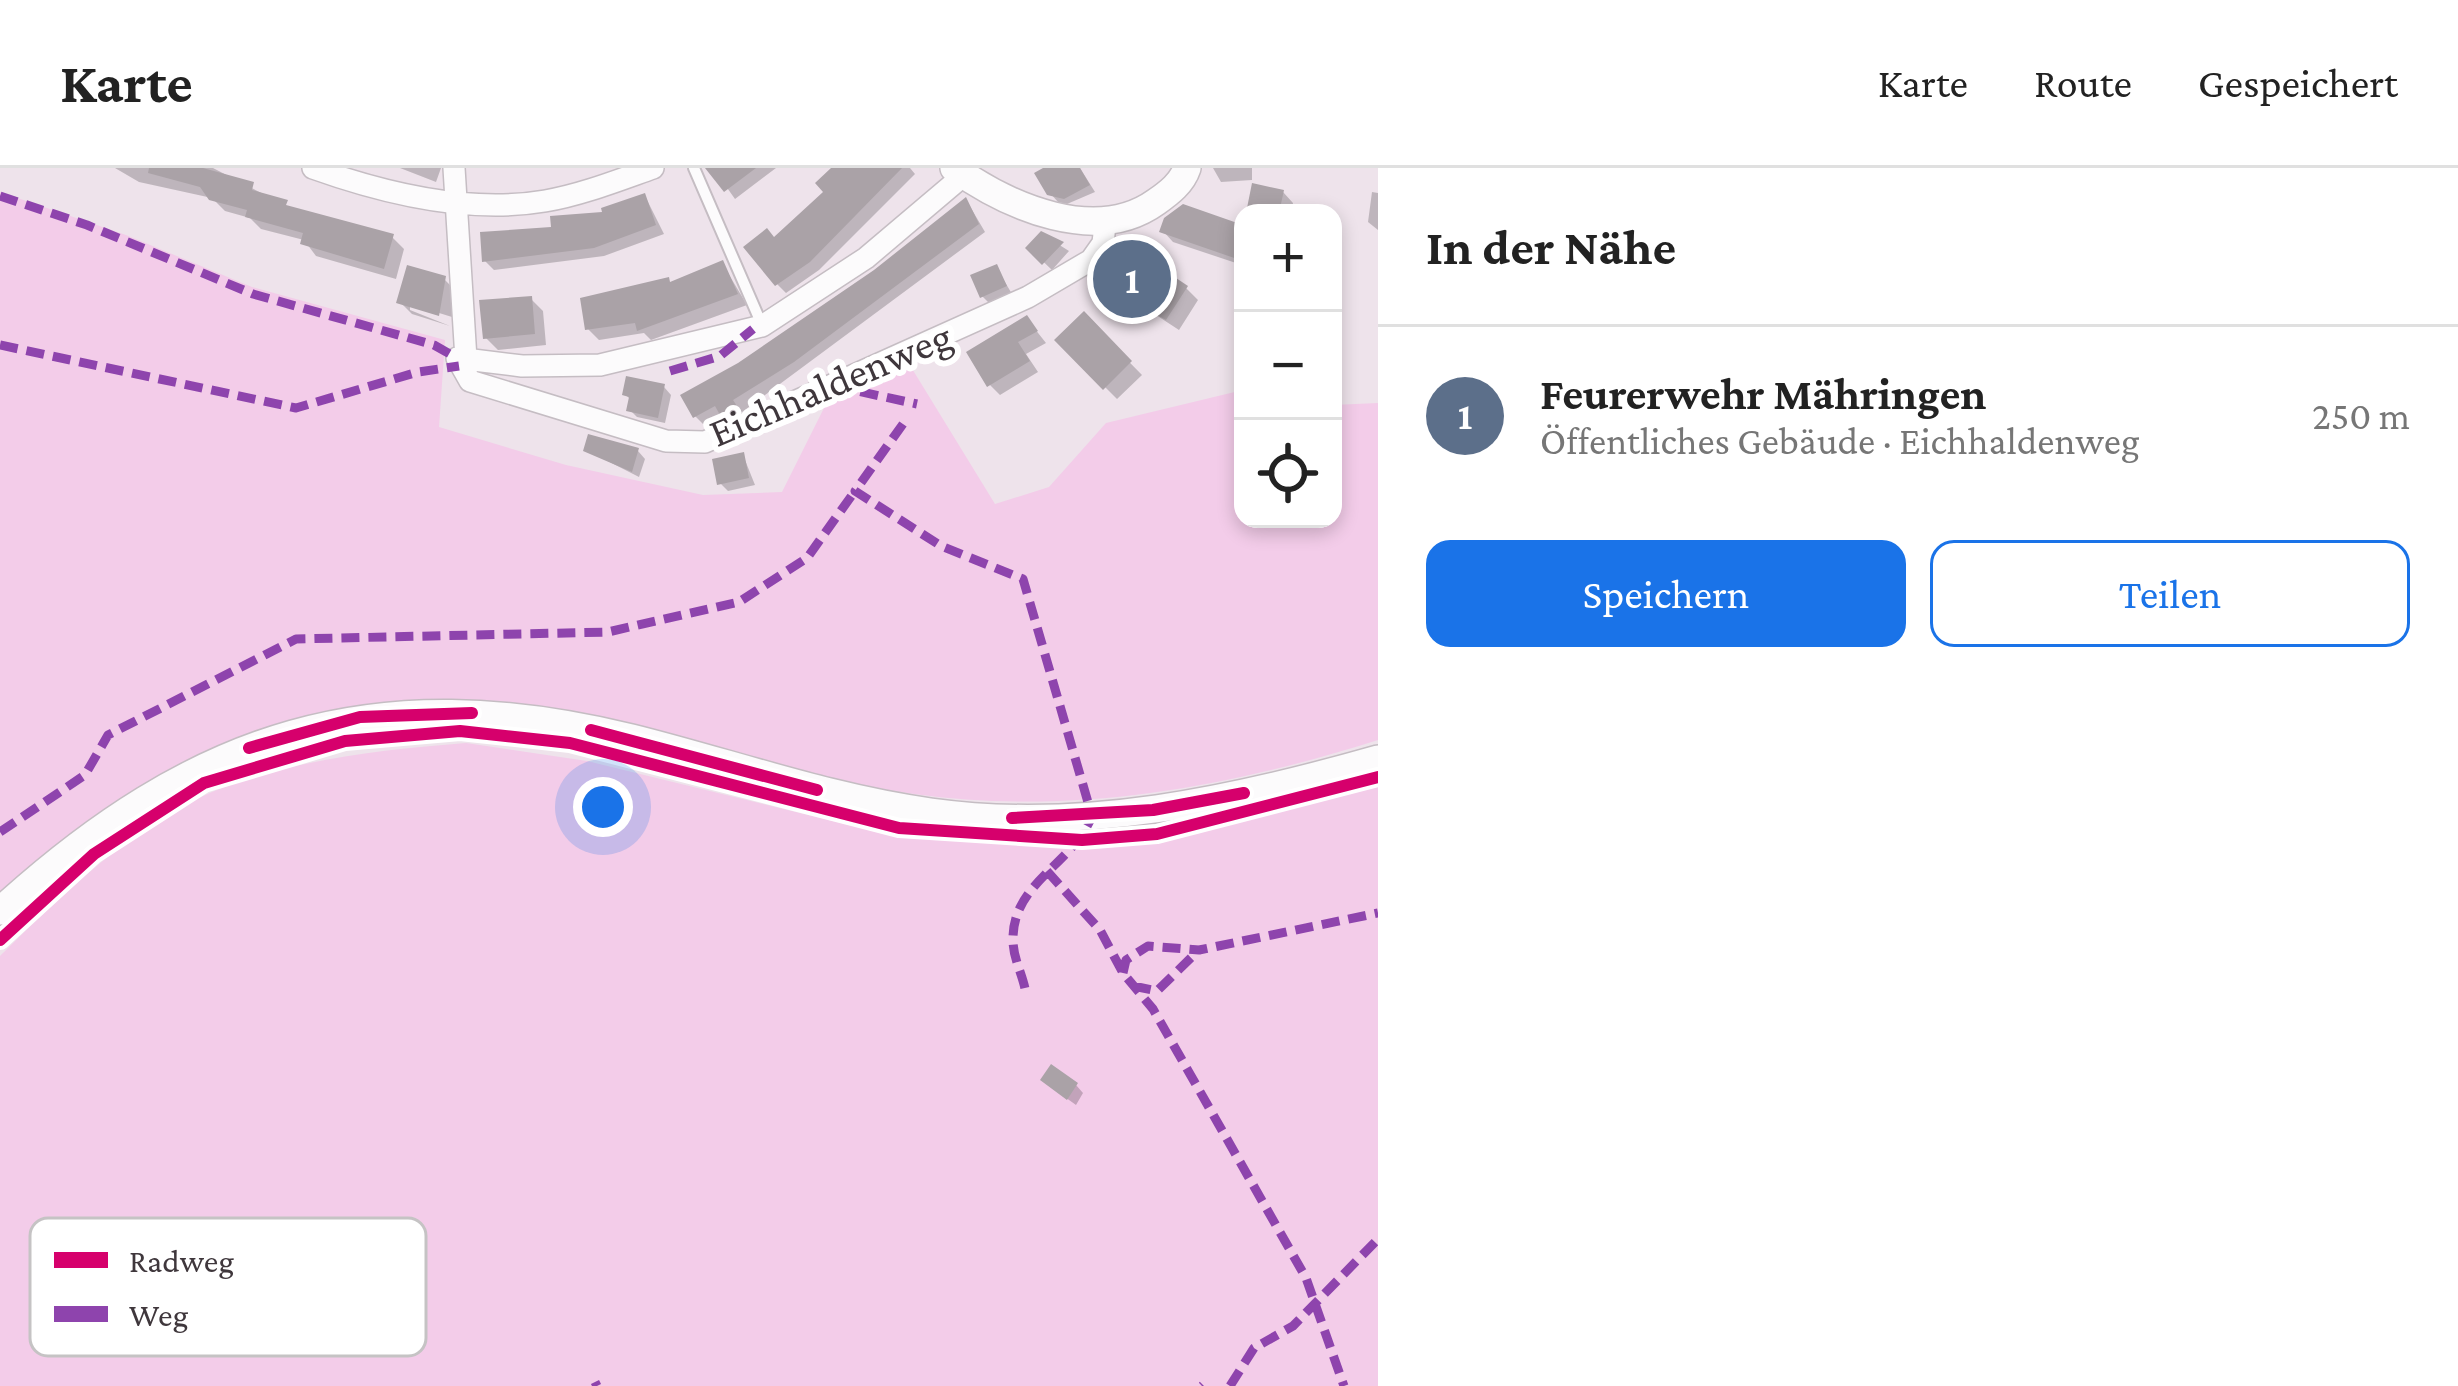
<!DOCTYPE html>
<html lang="de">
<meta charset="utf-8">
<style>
:root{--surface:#fff;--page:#f6f6f6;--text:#222;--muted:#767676;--line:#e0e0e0;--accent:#1a73e8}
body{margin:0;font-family:"Crimson Pro",serif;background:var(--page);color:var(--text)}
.controls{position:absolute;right:36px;top:36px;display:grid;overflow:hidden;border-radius:24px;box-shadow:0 6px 18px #0003}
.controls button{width:108px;height:108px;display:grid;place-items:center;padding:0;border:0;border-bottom:3px solid var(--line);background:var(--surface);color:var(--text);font:60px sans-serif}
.you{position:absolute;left:603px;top:639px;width:42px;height:42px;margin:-30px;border:9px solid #fff;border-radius:50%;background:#1a73e8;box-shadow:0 0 0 18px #1a73e833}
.badge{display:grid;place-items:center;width:78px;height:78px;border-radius:50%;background:var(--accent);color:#fff;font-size:39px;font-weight:700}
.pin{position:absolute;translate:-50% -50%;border:6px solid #fff;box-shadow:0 3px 12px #0006}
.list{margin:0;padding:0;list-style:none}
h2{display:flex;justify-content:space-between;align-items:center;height:156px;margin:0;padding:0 48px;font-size:51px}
h2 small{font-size:39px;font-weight:400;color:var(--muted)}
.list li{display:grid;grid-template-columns:78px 1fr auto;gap:36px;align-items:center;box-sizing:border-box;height:180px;padding:0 48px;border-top:3px solid var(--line)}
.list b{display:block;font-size:45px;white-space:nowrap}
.list p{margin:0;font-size:39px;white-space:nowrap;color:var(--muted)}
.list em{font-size:39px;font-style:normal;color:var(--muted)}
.actions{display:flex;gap:24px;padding:36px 48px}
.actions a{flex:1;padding:27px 0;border:3px solid var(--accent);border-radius:24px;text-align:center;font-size:42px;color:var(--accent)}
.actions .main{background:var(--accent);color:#fff}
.icon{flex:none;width:66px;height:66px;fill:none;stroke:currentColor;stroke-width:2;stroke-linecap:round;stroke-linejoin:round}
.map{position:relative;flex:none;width:1378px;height:1218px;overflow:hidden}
header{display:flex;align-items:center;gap:72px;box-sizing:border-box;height:168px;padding:0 60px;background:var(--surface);border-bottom:3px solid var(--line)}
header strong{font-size:57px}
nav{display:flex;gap:66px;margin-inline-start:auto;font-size:42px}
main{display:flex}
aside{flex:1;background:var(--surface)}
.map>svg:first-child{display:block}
</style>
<header>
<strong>Karte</strong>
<nav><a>Karte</a><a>Route</a><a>Gespeichert</a></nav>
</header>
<main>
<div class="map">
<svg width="1378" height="1218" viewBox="0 0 1378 1218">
<rect width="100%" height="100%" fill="#eee3eb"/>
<path fill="#f3cce9" d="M 0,24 L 126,67 L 252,119 L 445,172 L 439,259 L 566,297 L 703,327 L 782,324 L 830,228 L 911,199 L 995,336 L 1049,319 L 1106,255 L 1243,222 L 1243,351 L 1333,351 L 1333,237 L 1378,235 L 1378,572 C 1226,620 1074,648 914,626 C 807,611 703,573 597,549 C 367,497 167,566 0,727 Z
M 466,575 L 587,593 L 898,669 L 1084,679 L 1158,672 L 1378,613 L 1378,1218 L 0,1218 L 0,788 C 60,729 133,657 212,624 C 294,591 380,582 466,575 Z"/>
<path fill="#0003" d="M 115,0 L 213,0 L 294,42 L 392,69 L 404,81 L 396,111 L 316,88 L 304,72 L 261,61 L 250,50 L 225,43 L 212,30 L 139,14 Z
M 400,0 L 441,0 L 436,14 Z
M 713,0 L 776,0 L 735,31 Z
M 835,0 L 910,0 L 915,6 L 819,102 L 786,125 L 777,116 L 775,72 L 828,24 Z
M 1049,0 L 1080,0 L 1095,24 L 1067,36 L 1058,34 L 1050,25 Z
M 1213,0 L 1252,0 L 1252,12 L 1221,14 Z
M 1283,24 L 1293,35 L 1292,45 L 1249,45 Z
M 1372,24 L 1378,25 L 1378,62 L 1368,54 Z
M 645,28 L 664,66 L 604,88 L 494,102 L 485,93 Z
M 968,35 L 985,64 L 730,253 L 722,245 L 703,256 L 695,248 L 778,172 Z
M 1183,40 L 1243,60 L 1243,123 L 1235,115 L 1239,96 L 1173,74 L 1163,63 Z
M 1042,66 L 1069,83 L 1052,102 L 1029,80 Z
M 722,95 L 747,137 L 651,172 L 644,165 L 599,172 L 588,161 Z
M 996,99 L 1012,126 L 990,136 L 982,128 Z
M 444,111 L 456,123 L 452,149 L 410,136 L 410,142 L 450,158 L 412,146 L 400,134 Z
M 1104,113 L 1160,113 L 1186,120 L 1198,132 L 1179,162 Z
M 531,131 L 543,143 L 546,177 L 498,182 L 486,170 Z
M 1084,148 L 1142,207 L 1117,231 L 1058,172 Z
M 1027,151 L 1046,175 L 1026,186 L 1038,204 L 1000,227 L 990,217 Z
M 664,219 L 671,227 L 665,255 L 637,249 L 630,242 L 632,233 L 625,226 Z
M 586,282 L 638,283 L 645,291 L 639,309 Z
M 743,287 L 755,317 L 728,323 L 720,315 Z
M 1076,917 L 1083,925 L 1076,937 L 1051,919 Z"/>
<path fill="#aaa2a7" d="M 149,0 L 203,0 L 254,14 L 252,22 L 288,32 L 286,37 L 394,66 L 384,101 L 300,76 L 303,65 L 245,49 L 247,42 L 209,32 L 200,19 L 148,5 Z
M 705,0 L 756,0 L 724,24 Z
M 831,0 L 902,0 L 810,94 L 775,118 L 743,79 L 767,60 L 774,69 L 823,24 L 815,15 Z
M 1043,0 L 1080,0 L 1090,17 L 1064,31 L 1047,27 L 1034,5 Z
M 1252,15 L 1284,22 L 1279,45 L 1246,45 Z
M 645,25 L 656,57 L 594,80 L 482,94 L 480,64 L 551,59 L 550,48 L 602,44 L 601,40 Z
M 966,29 L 979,56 L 794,194 L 733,232 L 737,238 L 720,247 L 715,238 L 693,250 L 680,227 L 738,195 L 874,102 Z
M 1183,36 L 1243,57 L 1243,93 L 1159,64 L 1164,50 Z
M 1041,63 L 1064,74 L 1042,97 L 1025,80 Z
M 1120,84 L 1159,109 L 1164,102 L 1188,118 L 1166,152 L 1100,114 Z
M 723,92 L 738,126 L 637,163 L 635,155 L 585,162 L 580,130 L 669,109 L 670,114 Z
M 997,96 L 1007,118 L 980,130 L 970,107 Z
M 407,97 L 446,108 L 439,148 L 396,135 Z
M 532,128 L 535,166 L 483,171 L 479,132 Z
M 1084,143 L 1132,193 L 1103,222 L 1054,172 Z
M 1027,147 L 1038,163 L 1018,174 L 1030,193 L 987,219 L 966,184 Z
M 626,208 L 665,216 L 658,250 L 626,243 L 629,229 L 622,227 Z
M 588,266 L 639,280 L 632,304 L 583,283 Z
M 744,284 L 749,310 L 717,317 L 712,291 Z
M 1051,896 L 1078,915 L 1067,932 L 1040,912 Z"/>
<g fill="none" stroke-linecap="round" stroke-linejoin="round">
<defs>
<path id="service" d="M 694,0 L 762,157"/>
<path id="minor" d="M 313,0 C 383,25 469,46 545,33 C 581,27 619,12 653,0
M 454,0 L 466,191
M 964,7 L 866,90 L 762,158 L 600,197 L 522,198 L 457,190 L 470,213 L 666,273 L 705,274 L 1028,129 L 1091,92 L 1103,75 L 1105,57"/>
<path id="tertiary" d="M 954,0 C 1009,39 1096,77 1156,34 C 1169,25 1182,15 1187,0
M 0,743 C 195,565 373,507 632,570 C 732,595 829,630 931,644 C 1082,665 1234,632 1378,591"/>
</defs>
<use href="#service" stroke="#c5bdc3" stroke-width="14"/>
<use href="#minor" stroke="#c5bdc3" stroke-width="24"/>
<use href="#tertiary" stroke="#c5bdc3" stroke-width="30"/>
<use href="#service" stroke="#fcfbfc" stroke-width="10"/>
<use href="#minor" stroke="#fcfbfc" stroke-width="21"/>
<use href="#tertiary" stroke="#fcfbfc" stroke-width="27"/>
<path stroke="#8e44ad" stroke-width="9" stroke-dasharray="18 9" stroke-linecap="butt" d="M 0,28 L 87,57 L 253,126 L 434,177 L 457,190
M 0,177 L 296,240 L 418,204 L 459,198
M 670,203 L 720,188 L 753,161
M 834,218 L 917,236
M 903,256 L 855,323 L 941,378 L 1023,411 L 1092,648 C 1073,696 1012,715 1013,772 C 1013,792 1024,808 1026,827
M 0,664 L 85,607 L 108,567 L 296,471 L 608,464 L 739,434 L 807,390 L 855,323
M 1047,703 L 1100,762 L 1123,805 L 1153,841 L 1306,1110 L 1344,1218
M 1123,805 L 1126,792 L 1148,778 L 1199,782 L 1378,745
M 1133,818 L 1157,823 L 1199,782
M 595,1214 L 597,1218
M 1202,1218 L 1203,1217
M 1230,1218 L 1254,1180 L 1293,1158 L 1378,1071"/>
<defs>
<path id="cycleway" d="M 591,562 L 817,622
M 249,580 L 360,549 L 472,545
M 1012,650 L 1153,642 L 1244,625
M 0,772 L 94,686 L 204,615 L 345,573 L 460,563 L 570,575 L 899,660 L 1082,672 L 1157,666 L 1378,609"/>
</defs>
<use href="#cycleway" stroke="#fff" stroke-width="20"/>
<use href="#cycleway" stroke="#d6006c" stroke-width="12"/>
</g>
<g text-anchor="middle" stroke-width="12" stroke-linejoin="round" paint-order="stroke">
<g font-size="42" fill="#3f373c" stroke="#fff">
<text transform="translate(830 215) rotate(-23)" y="15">Eichhaldenweg</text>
</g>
</g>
<rect x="30" y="1050" width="396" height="138" rx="18" fill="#fff" stroke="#c5c3c4" stroke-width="3"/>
<rect x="54" y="1084" width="54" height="16" fill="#d6006c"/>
<rect x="54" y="1138" width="54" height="16" fill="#8e44ad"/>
<g font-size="33" fill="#3f373c">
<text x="129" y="1104">Radweg</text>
<text x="129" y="1158">Weg</text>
</g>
</svg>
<div class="controls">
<button>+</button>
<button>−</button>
<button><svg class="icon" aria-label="locate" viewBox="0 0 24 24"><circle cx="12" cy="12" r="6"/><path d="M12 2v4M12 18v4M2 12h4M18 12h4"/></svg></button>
</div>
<div class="you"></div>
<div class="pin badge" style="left:1132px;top:111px;background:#5c6f8a">1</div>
</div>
<aside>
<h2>In der Nähe<small></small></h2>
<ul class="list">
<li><span class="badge" style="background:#5c6f8a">1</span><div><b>Feurerwehr Mähringen</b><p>Öffentliches Gebäude · Eichhaldenweg</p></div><em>250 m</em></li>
</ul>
<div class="actions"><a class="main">Speichern</a><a>Teilen</a></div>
</aside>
</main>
